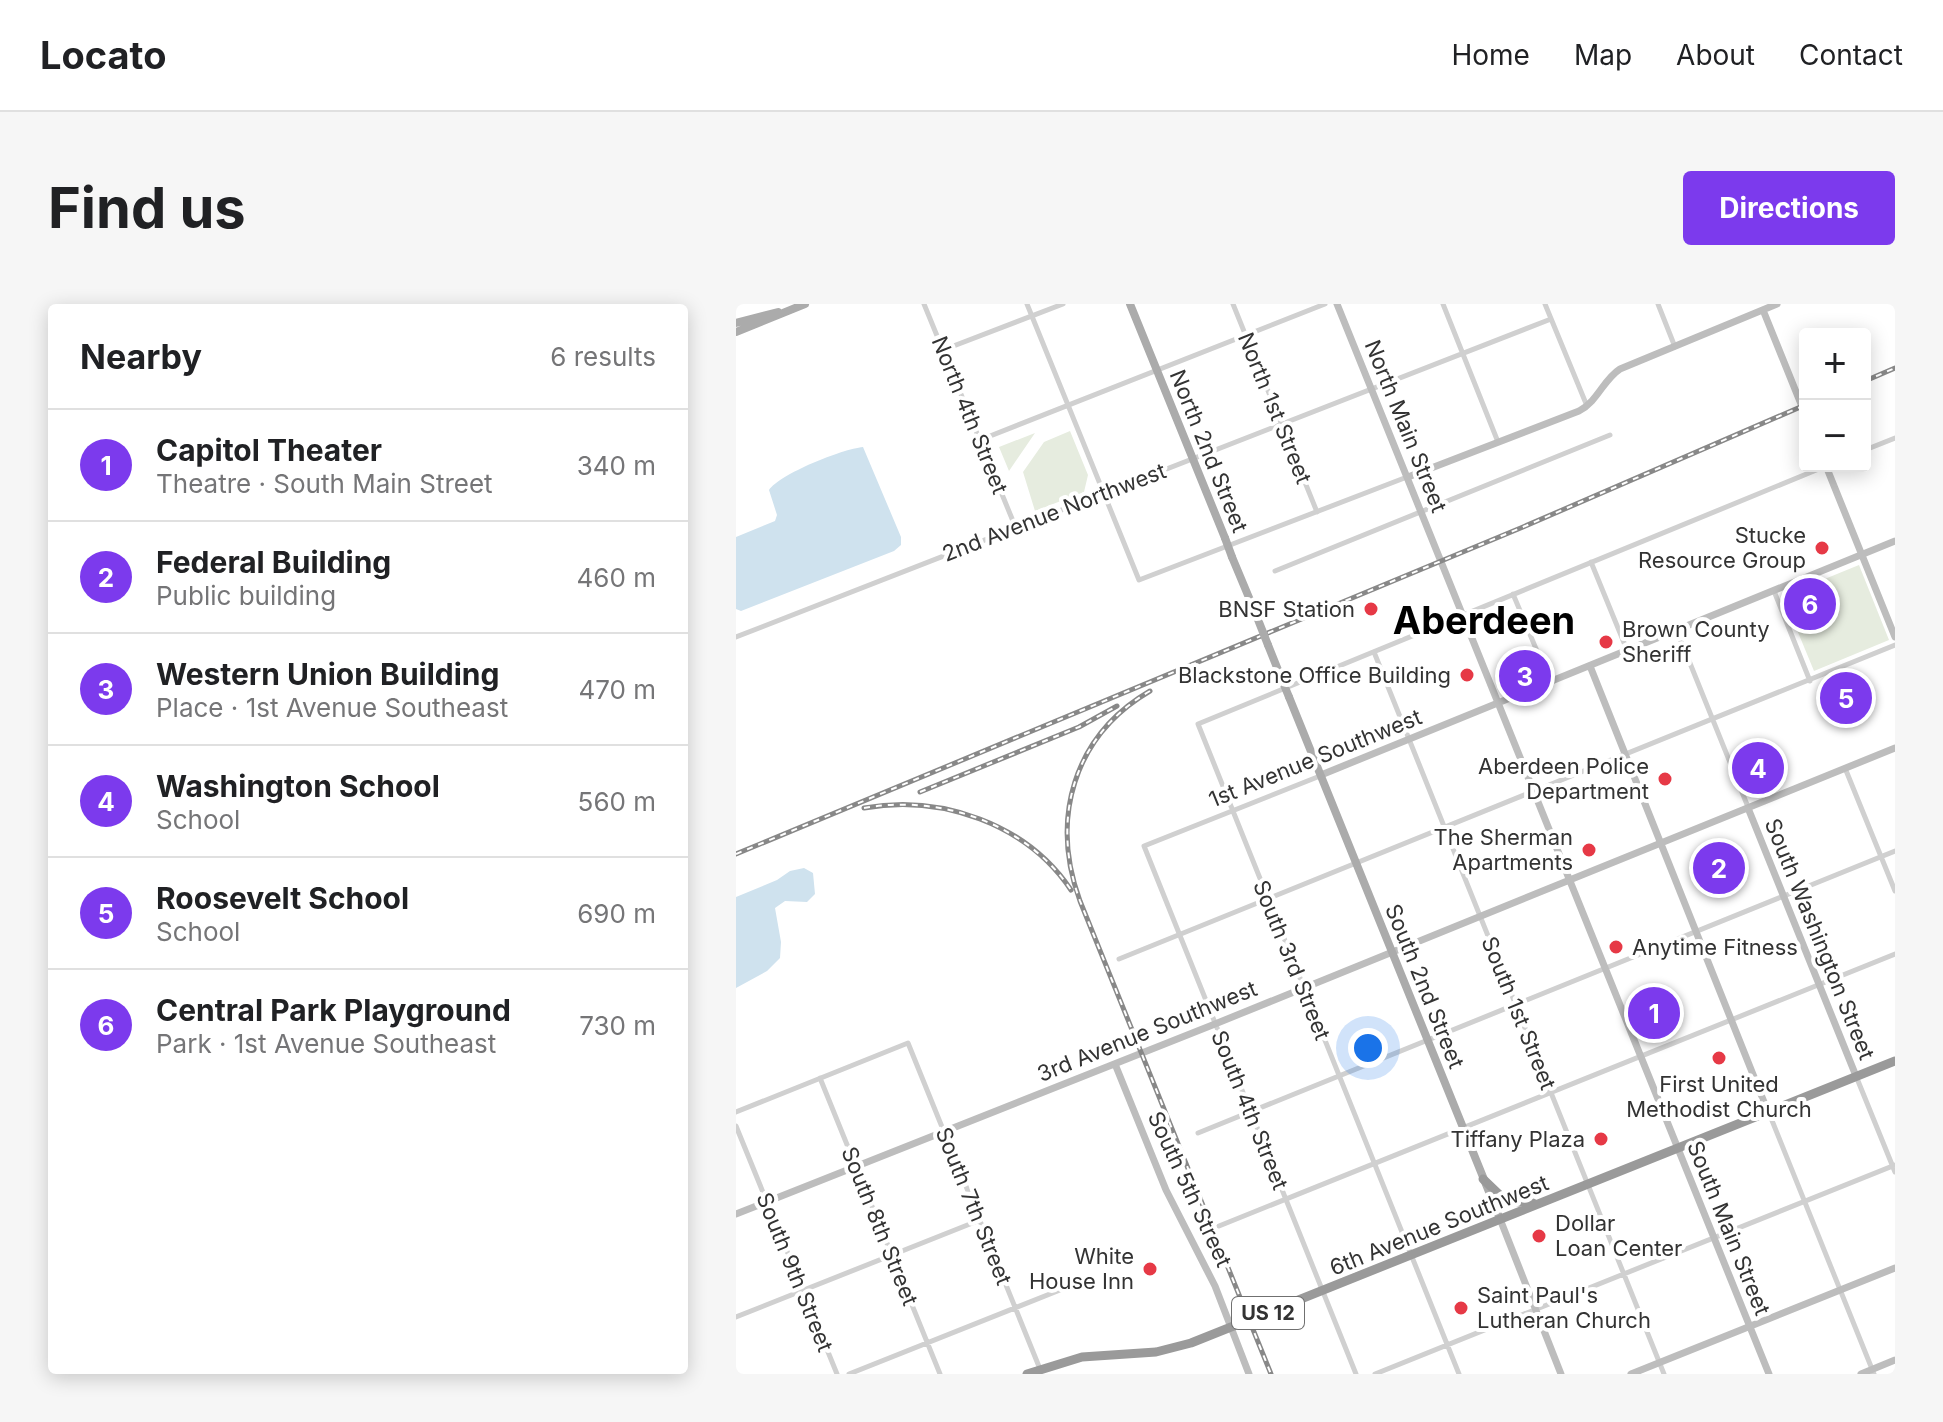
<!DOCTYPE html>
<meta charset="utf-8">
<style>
:root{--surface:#fff;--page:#f6f6f6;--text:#202124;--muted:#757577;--line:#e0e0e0;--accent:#7c3aed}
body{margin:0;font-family:Inter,sans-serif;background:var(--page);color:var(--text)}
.controls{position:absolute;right:24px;top:24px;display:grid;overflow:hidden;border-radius:8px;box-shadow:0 4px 20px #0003}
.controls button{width:72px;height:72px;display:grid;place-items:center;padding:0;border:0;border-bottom:2px solid var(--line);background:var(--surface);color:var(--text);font:40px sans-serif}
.you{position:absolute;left:632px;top:744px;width:28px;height:28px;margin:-20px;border:6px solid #fff;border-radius:50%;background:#1a73e8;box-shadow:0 0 0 12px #1a73e833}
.badge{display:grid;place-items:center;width:52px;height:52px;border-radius:50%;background:var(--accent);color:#fff;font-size:26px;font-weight:700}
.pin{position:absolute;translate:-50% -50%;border:4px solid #fff;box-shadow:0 2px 8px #0006}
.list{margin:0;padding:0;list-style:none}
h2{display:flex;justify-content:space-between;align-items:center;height:104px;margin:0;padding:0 32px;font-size:34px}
h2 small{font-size:26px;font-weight:400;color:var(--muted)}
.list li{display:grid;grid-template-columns:52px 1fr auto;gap:24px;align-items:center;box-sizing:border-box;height:112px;padding:0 32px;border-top:2px solid var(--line)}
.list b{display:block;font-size:30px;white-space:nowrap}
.list p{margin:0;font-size:26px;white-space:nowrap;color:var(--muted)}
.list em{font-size:26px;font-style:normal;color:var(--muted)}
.map{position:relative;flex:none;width:1159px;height:1070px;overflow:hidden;border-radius:8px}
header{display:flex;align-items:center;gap:48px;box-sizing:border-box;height:112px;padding:0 40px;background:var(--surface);border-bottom:2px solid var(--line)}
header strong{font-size:38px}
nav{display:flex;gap:44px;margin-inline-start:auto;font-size:28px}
.intro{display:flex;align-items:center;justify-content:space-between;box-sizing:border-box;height:192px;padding:0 48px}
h1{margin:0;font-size:56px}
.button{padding:20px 36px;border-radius:8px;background:var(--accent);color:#fff;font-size:28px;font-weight:700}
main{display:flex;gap:48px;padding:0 48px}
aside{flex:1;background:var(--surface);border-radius:8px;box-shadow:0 4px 20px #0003}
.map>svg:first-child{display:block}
</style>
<header>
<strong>Locato</strong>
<nav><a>Home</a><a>Map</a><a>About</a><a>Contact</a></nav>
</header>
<div class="intro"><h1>Find us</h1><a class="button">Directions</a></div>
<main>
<aside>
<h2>Nearby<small>6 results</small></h2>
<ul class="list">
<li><span class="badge">1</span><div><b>Capitol Theater</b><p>Theatre · South Main Street</p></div><em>340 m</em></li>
<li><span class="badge">2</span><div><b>Federal Building</b><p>Public building</p></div><em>460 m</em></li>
<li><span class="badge">3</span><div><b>Western Union Building</b><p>Place · 1st Avenue Southeast</p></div><em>470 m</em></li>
<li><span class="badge">4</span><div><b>Washington School</b><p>School</p></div><em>560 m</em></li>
<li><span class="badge">5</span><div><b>Roosevelt School</b><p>School</p></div><em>690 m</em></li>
<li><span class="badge">6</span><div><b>Central Park Playground</b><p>Park · 1st Avenue Southeast</p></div><em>730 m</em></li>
</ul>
</aside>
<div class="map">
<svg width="1159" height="1070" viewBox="0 0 1159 1070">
<rect width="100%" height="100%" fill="#fff"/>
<path fill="#e6ecdf" d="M 334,127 L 352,171 L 348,188 L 299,207 L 287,168 L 308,138 Z
M 299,129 L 273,167 L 263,143 Z
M 1123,261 L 1153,336 L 1078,367 L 1047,292 Z"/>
<path fill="#cfe2ee" d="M 127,143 L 165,233 L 165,241 L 158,247 L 5,307 L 0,305 L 0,233 L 39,217 L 41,211 L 33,186 C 44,170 106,145 127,143 Z
M 68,564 L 77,569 L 79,590 L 71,598 L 49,597 L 39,604 L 45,638 L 44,654 L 31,667 L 0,684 L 0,593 L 41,576 L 54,567 Z"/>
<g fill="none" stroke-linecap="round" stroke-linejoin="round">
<path stroke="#d0d0d0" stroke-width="5" d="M 188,0 L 279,222
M 291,0 L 403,276 L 671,173
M 497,0 L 581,208
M 707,0 L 762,138
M 809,0 L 851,102
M 922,0 L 939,43
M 207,46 L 327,0
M 244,136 L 589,0
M 1129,146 L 1159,134
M 855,258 L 891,346
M 539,267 L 874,131
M 1038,287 L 1074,377
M 777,290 L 814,378
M 941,327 L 1012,503
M 0,333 L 815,15
M 638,348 L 928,1070
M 1109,464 L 1159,587
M 584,472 L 408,542 L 620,1070
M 383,655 L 1159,341
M 1120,772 L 1159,868
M 84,774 L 204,1070
M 0,808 L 172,739 L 304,1065
M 1033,809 L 1138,1070
M 0,822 L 101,1070
M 462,829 L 1159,547
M 483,922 L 1159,650
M 0,1013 L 244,916
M 113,1070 L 334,982
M 639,1070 L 1159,861
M 723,1070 L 462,420 L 1090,162"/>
<path stroke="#bdbdbd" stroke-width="7" d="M 601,0 L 1033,1070
M 1027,6 L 1069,110
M 1090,162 L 1159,333
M 672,173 L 843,107 C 862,97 867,76 884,65 L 1041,0
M 854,362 L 1032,808
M 585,471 L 1159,237
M 1012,504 L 1120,772
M 379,760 L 430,886 L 479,982 L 513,1070
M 0,910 L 479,720 L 1159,444
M 764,915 L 825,1070
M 895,1070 L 1159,964
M 1125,1070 L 1159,1056"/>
<path stroke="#ababab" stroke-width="8" d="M 394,0 L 489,234
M 0,19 L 42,8
M 0,28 L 69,0
M 496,253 L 519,308
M 532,341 L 546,376
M 553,393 L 764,915"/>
<path stroke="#9a9a9a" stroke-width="9" d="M 747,875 L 770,897 L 797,899
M 291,1070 L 346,1053 L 420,1048 L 455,1039 L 1159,757"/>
<defs>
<path id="rail" d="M 1129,77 L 1159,64
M 414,387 C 337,432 314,515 344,597 L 535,1070
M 184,488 L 343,423 L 381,402
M 128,504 C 205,490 291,520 335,586
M 0,550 L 787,223 L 1069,101"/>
</defs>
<use href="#rail" stroke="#888" stroke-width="5"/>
<use href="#rail" stroke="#fff" stroke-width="2" stroke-dasharray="6" stroke-linecap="butt"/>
<path stroke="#ababab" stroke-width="8" d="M 489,234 L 496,253
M 519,308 L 532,341
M 546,376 L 553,393"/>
</g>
<g fill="#e63946" stroke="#fff" stroke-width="3">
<circle cx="1086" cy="244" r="8"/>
<circle cx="635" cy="305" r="8"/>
<circle cx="870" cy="338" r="8"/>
<circle cx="731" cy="371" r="8"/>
<circle cx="929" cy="475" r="8"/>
<circle cx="853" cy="546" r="8"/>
<circle cx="880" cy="643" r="8"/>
<circle cx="983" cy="754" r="8"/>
<circle cx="865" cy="835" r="8"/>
<circle cx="803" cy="932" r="8"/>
<circle cx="414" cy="965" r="8"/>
<circle cx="725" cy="1004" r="8"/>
</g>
<g text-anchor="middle" stroke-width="8" stroke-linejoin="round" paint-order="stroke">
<rect fill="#fff" stroke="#707070" stroke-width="2" x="496" y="993" width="72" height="32" rx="6"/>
<g font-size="20" font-weight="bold" fill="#333">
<text x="532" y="1016">US 12</text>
</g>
<g font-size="22" fill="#333" stroke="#fff">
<text transform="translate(539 104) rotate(68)" y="8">North 1st Street</text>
<text transform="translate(234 111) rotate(68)" y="8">North 4th Street</text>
<text transform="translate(670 122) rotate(68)" y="8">North Main Street</text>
<text transform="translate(473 147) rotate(68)" y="8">North 2nd Street</text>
<text transform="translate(318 208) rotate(-21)" y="8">2nd Avenue Northwest</text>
<text transform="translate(579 454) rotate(-22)" y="8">1st Avenue Southwest</text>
<text transform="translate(1084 635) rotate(68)" y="8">South Washington Street</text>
<text transform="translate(556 656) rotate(68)" y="8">South 3rd Street</text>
<text transform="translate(689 682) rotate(68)" y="8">South 2nd Street</text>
<text transform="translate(783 709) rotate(68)" y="8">South 1st Street</text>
<text transform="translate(411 727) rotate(-22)" y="8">3rd Avenue Southwest</text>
<text transform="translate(514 806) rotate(68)" y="8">South 4th Street</text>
<text transform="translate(454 885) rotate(65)" y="8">South 5th Street</text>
<text transform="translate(238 902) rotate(68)" y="8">South 7th Street</text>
<text transform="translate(703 921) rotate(-22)" y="8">6th Avenue Southwest</text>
<text transform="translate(144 922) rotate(68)" y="8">South 8th Street</text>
<text transform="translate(993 924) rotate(68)" y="8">South Main Street</text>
<text transform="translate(59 968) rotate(68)" y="8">South 9th Street</text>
</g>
<g font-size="22" fill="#333" stroke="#fff" text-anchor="end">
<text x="1070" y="239">Stucke<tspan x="1070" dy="25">Resource Group</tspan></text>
<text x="619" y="313">BNSF Station</text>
<text x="886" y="333" text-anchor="start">Brown County<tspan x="886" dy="25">Sheriff</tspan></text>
<text x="715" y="379">Blackstone Office Building</text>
<text x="913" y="470">Aberdeen Police<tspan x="913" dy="25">Department</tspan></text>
<text x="837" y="541">The Sherman<tspan x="837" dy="25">Apartments</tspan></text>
<text x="896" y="651" text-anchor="start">Anytime Fitness</text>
<text x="983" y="788" text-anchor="middle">First United<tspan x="983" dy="25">Methodist Church</tspan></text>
<text x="849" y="843">Tiffany Plaza</text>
<text x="819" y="927" text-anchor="start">Dollar<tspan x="819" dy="25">Loan Center</tspan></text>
<text x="398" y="960">White<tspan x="398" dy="25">House Inn</tspan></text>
<text x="741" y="999" text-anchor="start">Saint Paul's<tspan x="741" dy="25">Lutheran Church</tspan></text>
</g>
<g font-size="38" font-weight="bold" fill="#000" stroke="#fff">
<text x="748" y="330">Aberdeen</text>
</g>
</g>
</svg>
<div class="controls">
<button>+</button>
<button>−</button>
</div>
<div class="you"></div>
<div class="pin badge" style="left:918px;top:709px">1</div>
<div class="pin badge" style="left:983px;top:564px">2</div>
<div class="pin badge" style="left:789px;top:372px">3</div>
<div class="pin badge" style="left:1022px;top:464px">4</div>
<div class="pin badge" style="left:1110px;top:394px">5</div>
<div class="pin badge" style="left:1074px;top:300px">6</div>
</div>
</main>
